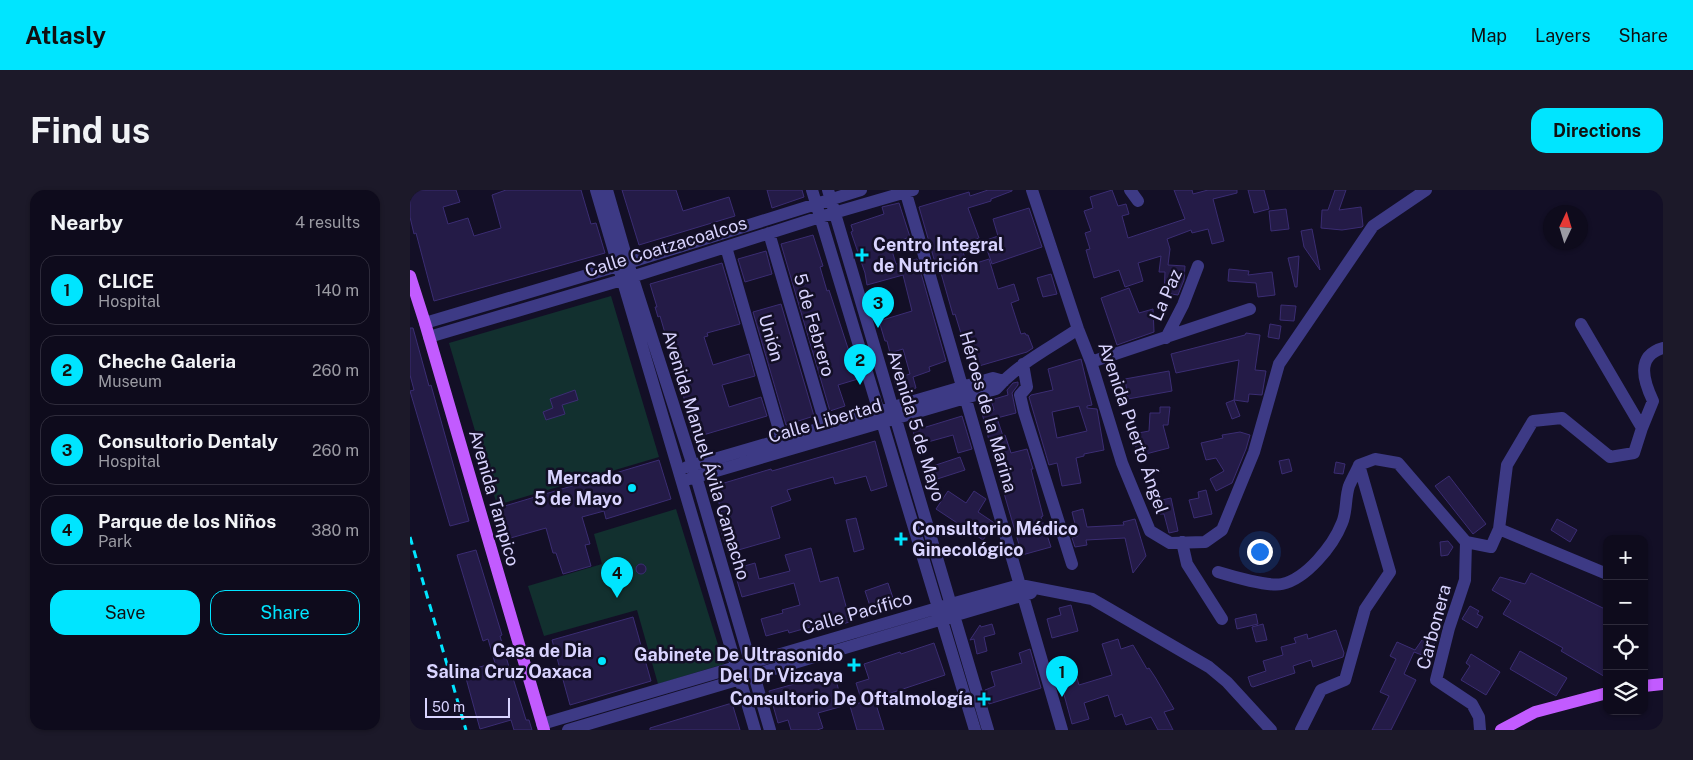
<!DOCTYPE html>
<meta charset="utf-8">
<style>
:root{--surface:#0e0b1c;--page:#1c1929;--text:#f1f3f6;--muted:#9b9ba3;--line:#2e2b3b;--accent:#00e5ff}
body{margin:0;font-family:"Public Sans",sans-serif;background:var(--page);color:var(--text)}
.controls{position:absolute;right:15px;bottom:15px;display:grid;overflow:hidden;border-radius:10px;box-shadow:0 1px 4px #0004}
.controls button{width:45px;height:45px;display:grid;place-items:center;padding:0;border:0;border-bottom:1px solid var(--line);background:var(--surface);color:var(--text);font:25px sans-serif}
.compass{position:absolute;left:1133px;top:15px;width:45px;height:45px;border-radius:50%;background:var(--surface);box-shadow:0 1px 4px #0004;rotate:4deg}
.scale{position:absolute;left:15px;bottom:12px;width:85px;box-sizing:border-box;padding-left:5px;border:2px solid #d9d4ff;border-top:0;font-size:14px;line-height:18px;white-space:nowrap;color:#d9d4ff;-webkit-text-stroke:4px #130f26;paint-order:stroke}
.you{position:absolute;left:849px;top:361px;width:18px;height:18px;margin:-12px;border:4px solid #fff;border-radius:50%;background:#1a73e8;box-shadow:0 0 0 8px #1a73e833}
.badge{display:grid;place-items:center;width:32px;height:32px;border-radius:50%;background:var(--accent);color:#111;font-size:16px;font-weight:700}
.pin{position:absolute;translate:-50% -41px;filter:drop-shadow(0 1px 2px #0008)}
.pin::after{content:'';position:absolute;top:26px;width:18px;height:15px;background:inherit;clip-path:polygon(0 0,100% 0,50% 100%)}
.list{margin:0;padding:0;list-style:none}
h2{display:flex;justify-content:space-between;align-items:center;height:65px;margin:0;padding:0 20px;font-size:21px}
h2 small{font-size:16px;font-weight:400;color:var(--muted)}
.list li{display:grid;grid-template-columns:32px 1fr auto;gap:15px;align-items:center;box-sizing:border-box;height:70px;margin:0 10px 10px;padding:0 10px;border:1px solid var(--line);border-radius:15px}
.list b{display:block;font-size:19px;white-space:nowrap}
.list p{margin:0;font-size:16px;white-space:nowrap;color:var(--muted)}
.list em{font-size:16px;font-style:normal;color:var(--muted)}
.actions{display:flex;gap:10px;padding:15px 20px}
.actions a{flex:1;padding:11px 0;border:1px solid var(--accent);border-radius:15px;text-align:center;font-size:18px;color:var(--accent)}
.actions .main{background:var(--accent);color:#111}
.icon{flex:none;width:28px;height:28px;fill:none;stroke:currentColor;stroke-width:2;stroke-linecap:round;stroke-linejoin:round}
.map{position:relative;flex:none;width:1253px;height:540px;overflow:hidden;border-radius:15px}
header{display:flex;align-items:center;gap:30px;box-sizing:border-box;height:70px;padding:0 25px;background:var(--accent);color:#111}
header strong{font-size:24px}
nav{display:flex;gap:28px;margin-inline-start:auto;font-size:18px}
.intro{display:flex;align-items:center;justify-content:space-between;box-sizing:border-box;height:120px;padding:0 30px}
h1{margin:0;font-size:35px}
.button{padding:12px 22px;border-radius:15px;background:var(--accent);color:#111;font-size:18px;font-weight:700}
main{display:flex;gap:30px;padding:0 30px}
aside{flex:1;background:var(--surface);border-radius:15px;box-shadow:0 1px 4px #0004}
.map>svg:first-child{display:block}
</style>
<header>
<strong>Atlasly</strong>
<nav><a>Map</a><a>Layers</a><a>Share</a></nav>
</header>
<div class="intro"><h1>Find us</h1><a class="button">Directions</a></div>
<main>
<aside>
<h2>Nearby<small>4 results</small></h2>
<ul class="list">
<li><span class="badge">1</span><div><b>CLICE</b><p>Hospital</p></div><em>140 m</em></li>
<li><span class="badge">2</span><div><b>Cheche Galeria</b><p>Museum</p></div><em>260 m</em></li>
<li><span class="badge">3</span><div><b>Consultorio Dentaly</b><p>Hospital</p></div><em>260 m</em></li>
<li><span class="badge">4</span><div><b>Parque de los Niños</b><p>Park</p></div><em>380 m</em></li>
</ul>
<div class="actions"><a class="main">Save</a><a>Share</a></div>
</aside>
<div class="map">
<svg width="1253" height="540" viewBox="0 0 1253 540">
<rect width="100%" height="100%" fill="#130f26"/>
<path fill="#12302f" d="M 201,106 L 249,267 L 87,315 L 39,153 Z
M 266,319 L 314,474 L 248,494 L 227,420 L 134,446 L 118,396 L 192,374 L 184,344 Z"/>
<path fill="#241b47" stroke="#3b2d73" fill-rule="evenodd" d="M 0,0 L 46,0 L 50,12 L 33,17 L 38,34 L 58,28 L 64,46 L 91,38 L 82,5 L 96,0 L 171,0 L 181,34 L 186,33 L 195,63 L 24,111 L 6,43 L 4,44 L 0,27 Z
M 212,0 L 266,0 L 273,21 L 319,7 L 325,26 L 229,55 Z
M 357,0 L 392,0 L 394,7 L 362,18 Z
M 578,0 L 602,0 L 602,1 L 581,9 L 581,11 L 558,18 L 569,48 L 551,54 L 557,76 L 579,69 L 588,99 L 604,94 L 609,110 L 601,113 L 611,144 L 615,143 L 616,145 L 618,145 L 623,158 L 617,162 L 569,176 L 567,171 L 560,173 L 545,124 L 543,125 L 529,76 L 526,76 L 509,17 L 559,2 L 560,6 Z
M 702,0 L 708,16 L 716,14 L 719,24 L 712,26 L 718,48 L 775,29 L 764,0 L 782,0 L 783,4 L 798,0 L 827,0 L 827,3 L 803,9 L 814,51 L 802,54 L 798,39 L 782,43 L 781,40 L 757,49 L 760,59 L 758,75 L 775,76 L 774,90 L 768,105 L 754,103 L 755,82 L 749,82 L 751,66 L 728,73 L 733,91 L 715,97 L 709,80 L 684,88 L 676,60 L 680,59 L 675,43 L 681,41 L 674,21 L 683,18 L 680,7 Z
M 838,0 L 854,0 L 859,19 L 844,23 Z
M 925,0 L 936,0 L 929,20 L 951,17 L 953,36 L 952,37 L 932,40 L 911,38 L 912,20 L 918,20 Z
M 489,13 L 500,47 L 480,54 L 486,74 L 507,69 L 536,171 L 519,177 L 520,181 L 503,187 L 506,198 L 488,203 L 484,189 L 500,184 L 493,159 L 480,163 L 477,151 L 475,151 L 469,131 L 502,121 L 493,85 L 457,95 L 455,83 L 441,42 L 443,41 L 441,35 L 474,24 L 472,17 Z
M 619,18 L 632,57 L 582,74 L 574,51 L 588,46 L 583,29 Z
M 876,19 L 879,39 L 861,41 L 859,21 Z
M 902,39 L 910,80 L 894,57 L 891,41 Z
M 403,45 L 413,76 L 410,77 L 417,101 L 419,100 L 448,189 L 428,195 L 435,216 L 420,221 L 371,54 Z
M 356,61 L 362,84 L 335,92 L 328,69 Z
M 889,66 L 887,97 L 885,97 L 878,68 Z
M 312,73 L 330,134 L 297,143 L 298,146 L 294,147 L 303,175 L 339,164 L 345,186 L 312,195 L 319,217 L 351,207 L 357,226 L 283,248 L 280,238 L 282,237 L 274,208 L 250,126 L 248,127 L 245,117 L 247,117 L 240,94 Z
M 819,79 L 839,81 L 838,85 L 862,82 L 865,105 L 848,107 L 846,93 L 818,91 Z
M 641,84 L 647,104 L 633,107 L 627,88 Z
M 719,98 L 729,123 L 743,119 L 744,142 L 707,155 L 691,108 Z
M 371,114 L 404,226 L 376,235 L 343,122 Z
M 871,115 L 886,116 L 884,131 L 870,130 Z
M 860,134 L 871,136 L 869,149 L 858,147 Z
M 0,138 L 3,138 L 19,196 L 21,195 L 59,331 L 40,336 L 0,201 L 4,200 L 0,185 Z
M 836,143 L 850,145 L 845,180 L 856,181 L 852,205 L 839,204 L 838,212 L 824,210 L 829,170 L 766,183 L 761,164 L 835,145 Z
M 671,169 L 682,215 L 677,216 L 677,218 L 687,219 L 694,260 L 674,264 L 674,266 L 666,268 L 671,293 L 652,296 L 647,273 L 639,275 L 619,207 L 621,205 L 643,200 L 638,179 ZM 669,216 L 677,241 L 647,248 L 642,222 Z
M 759,181 L 762,201 L 718,209 L 715,189 Z
M 608,192 L 608,195 L 602,203 L 606,223 L 587,228 L 593,246 L 595,245 L 601,263 L 617,259 L 623,279 L 621,279 L 633,326 L 631,327 L 641,357 L 612,365 L 589,286 L 591,286 L 586,265 L 583,266 L 572,223 L 584,220 L 581,210 L 598,205 L 597,200 L 603,193 Z
M 165,200 L 168,210 L 152,215 L 155,224 L 136,230 L 133,222 L 143,218 L 140,209 Z
M 824,210 L 830,226 L 822,229 L 816,213 Z
M 750,217 L 760,217 L 758,235 L 753,235 L 759,258 L 728,266 L 723,244 L 739,241 L 740,223 L 750,223 Z
M 552,226 L 562,259 L 548,263 L 543,245 L 507,255 L 503,241 Z
M 830,242 L 840,245 L 836,259 L 822,293 L 806,301 L 800,289 L 814,281 L 806,268 L 796,270 L 791,253 L 813,248 L 812,245 Z
M 465,251 L 477,296 L 461,301 L 456,286 L 425,294 L 423,287 L 377,300 L 381,310 L 361,317 L 370,348 L 318,363 L 310,338 L 316,337 L 304,296 L 361,279 L 362,281 Z
M 550,267 L 555,280 L 521,291 L 517,278 Z
M 879,269 L 882,281 L 872,284 L 869,271 Z
M 249,270 L 261,309 L 196,329 L 194,321 L 172,327 L 180,354 L 175,355 L 181,376 L 153,384 L 146,363 L 143,363 L 136,338 L 97,349 L 88,318 Z
M 926,272 L 935,274 L 933,284 L 924,283 Z
M 1039,286 L 1076,334 L 1063,344 L 1025,296 Z
M 796,300 L 802,324 L 784,328 L 779,310 L 789,308 L 788,302 Z
M 538,301 L 556,313 L 564,301 L 576,309 L 568,322 L 583,332 L 584,334 L 573,350 L 526,319 Z
M 761,308 L 768,341 L 759,343 L 754,324 L 750,324 L 747,311 Z
M 673,319 L 677,337 L 714,335 L 713,332 L 725,329 L 736,366 L 723,383 L 715,348 L 676,350 L 677,355 L 665,357 L 662,348 L 668,346 L 662,322 Z
M 446,328 L 454,359 L 444,362 L 436,330 Z
M 1147,329 L 1167,340 L 1160,352 L 1141,340 Z
M 1038,351 L 1043,357 L 1038,365 L 1031,366 L 1030,352 Z
M 401,358 L 410,392 L 428,387 L 437,420 L 442,431 L 430,435 L 428,429 L 379,443 L 378,440 L 356,446 L 351,429 L 373,423 L 372,420 L 390,415 L 384,393 L 332,407 L 326,387 L 333,385 L 331,377 L 345,373 L 349,389 L 380,381 L 375,365 Z
M 66,360 L 92,445 L 90,446 L 99,477 L 101,476 L 104,487 L 103,488 L 116,530 L 119,530 L 122,540 L 104,540 L 101,530 L 70,539 L 54,481 L 85,473 L 78,449 L 73,451 L 47,365 Z
M226 379a5 5 0 1 1 10 0a5 5 0 1 1-10 0Z
M 1121,383 L 1197,420 L 1197,488 L 1151,461 L 1153,458 L 1093,424 L 1101,411 L 1082,400 L 1090,387 L 1115,394 Z
M 478,393 L 486,417 L 463,425 L 455,401 Z
M 661,415 L 668,441 L 642,448 L 637,429 L 651,425 L 649,418 Z
M 1060,416 L 1069,421 L 1067,424 L 1073,427 L 1067,438 L 1052,429 Z
M 846,424 L 848,434 L 827,439 L 825,429 Z
M 223,427 L 241,491 L 160,515 L 142,450 Z
M 582,434 L 585,444 L 574,447 L 577,461 L 567,464 L 564,449 L 560,450 L 570,435 L 571,437 Z
M 853,434 L 857,450 L 846,452 L 842,437 Z
M 926,440 L 934,463 L 933,467 L 903,477 L 901,470 L 883,476 L 885,483 L 843,497 L 841,496 L 838,487 L 856,481 L 853,471 L 873,465 L 871,457 L 886,453 L 884,448 L 897,444 L 898,449 Z
M 1018,448 L 1025,454 L 1024,463 L 1017,467 L 1004,462 L 994,484 L 1006,490 L 981,540 L 962,540 L 979,506 L 970,502 L 986,469 L 980,466 L 987,452 L 1005,460 L 1012,450 Z
M 708,449 L 711,459 L 723,455 L 737,479 L 739,478 L 745,487 L 764,519 L 754,522 L 763,540 L 748,540 L 741,527 L 716,535 L 712,524 L 705,527 L 698,505 L 674,513 L 679,529 L 662,534 L 647,479 L 663,475 L 669,495 L 702,485 L 692,454 Z
M 524,453 L 535,485 L 481,503 L 482,505 L 465,511 L 474,540 L 447,540 L 440,516 L 452,512 L 446,493 L 459,489 L 454,474 L 490,462 L 491,464 Z
M 620,459 L 631,498 L 579,514 L 575,500 L 585,496 L 581,482 L 612,473 L 609,463 Z
M 1110,461 L 1157,488 L 1146,506 L 1100,479 Z
M 1061,464 L 1090,482 L 1076,505 L 1051,490 L 1060,476 L 1056,473 Z
M 424,483 L 433,516 L 408,523 L 413,538 L 407,540 L 381,540 L 378,530 L 368,533 L 359,501 Z
M 322,513 L 330,540 L 240,540 L 240,538 Z"/>
<g fill="none" stroke-linecap="round" stroke-linejoin="round">
<path stroke="#3d3a85" stroke-width="12" d="M 186,0 L 345,540
M 197,0 L 218,73 L 283,276 L 360,540
M 402,0 L 565,540
M 418,0 L 578,540
M 495,0 L 652,540
M 622,0 L 668,139 L 681,172 L 712,273 L 740,341 L 760,353 L 795,352 L 812,340 L 844,262 L 869,174 L 963,36 L 1016,0
M 720,0 L 728,11
M 359,43 L 416,237
M 316,57 L 372,250
M 15,133 L 218,73 L 451,0
M 19,147 L 212,90 L 410,27 L 503,0
M 756,148 L 773,115 L 788,76
M 681,172 L 840,119
M 613,174 L 617,197 L 610,205 L 614,222 L 662,374
M 1232,238 L 1243,211 C 1234,192 1225,166 1253,158
M 277,277 L 583,188 L 594,191
M 279,289 L 586,199 C 609,173 640,158 668,139
M 1089,339 L 1197,384
M 772,352 L 777,374 L 812,429
M 1056,352 L 1055,390 L 1039,438 L 1026,490 L 1062,514 L 1069,527 L 1070,540
M 808,382 C 821,386 859,397 872,394 C 896,389 923,356 932,333 C 937,322 935,308 939,296 C 942,289 946,282 949,275
M 132,534 L 541,414 L 610,395 L 682,409 L 701,420 L 799,477 L 817,492 L 861,540
M 158,540 L 621,403
M 891,540 L 911,500 L 935,490 L 955,419 L 980,382 L 949,275 L 965,269 L 988,273 L 1056,352 L 1081,357 L 1089,339 L 1097,275 L 1123,231 L 1152,228 L 1200,267 L 1224,263 L 1232,238 L 1171,134"/>
<path stroke="#c25bff" stroke-width="12" d="M 0,86 L 15,133 L 134,540
M 1234,496 L 1253,494
M 1091,540 L 1125,522 L 1197,503"/>
<path stroke="#00e5ff" stroke-width="3" stroke-dasharray="8 6" stroke-linecap="butt" d="M 0,347 L 56,540"/>
</g>
<g fill="#00e5ff" stroke="#130f26" stroke-width="2">
<path d="M449.5 57.5h5v5h5v5h-5v5h-5v-5h-5v-5h5z"/>
<circle cx="222" cy="298" r="5"/>
<path d="M488.5 341.5h5v5h5v5h-5v5h-5v-5h-5v-5h5z"/>
<circle cx="192" cy="471" r="5"/>
<path d="M441.5 467.5h5v5h5v5h-5v5h-5v-5h-5v-5h5z"/>
<path d="M571.5 501.5h5v5h5v5h-5v5h-5v-5h-5v-5h5z"/>
</g>
<g text-anchor="middle" stroke-width="5" stroke-linejoin="round" paint-order="stroke">
<g font-size="18" font-weight="bold" fill="#d9d4ff" stroke="#130f26" text-anchor="end">
<text x="463" y="61" text-anchor="start">Centro Integral<tspan x="463" dy="21">de Nutrición</tspan></text>
<text x="212" y="294">Mercado<tspan x="212" dy="21">5 de Mayo</tspan></text>
<text x="502" y="345" text-anchor="start">Consultorio Médico<tspan x="502" dy="21">Ginecológico</tspan></text>
<text x="182" y="467">Casa de Dia<tspan x="182" dy="21">Salina Cruz Oaxaca</tspan></text>
<text x="433" y="471">Gabinete De Ultrasonido<tspan x="433" dy="21">Del Dr Vizcaya</tspan></text>
<text x="563" y="515">Consultorio De Oftalmología</text>
</g>
<g font-size="18" fill="#d9d4ff" stroke="#130f26">
<text transform="translate(256 57) rotate(-17)" y="6">Calle Coatzacoalcos</text>
<text transform="translate(756 105) rotate(-66)" y="6">La Paz</text>
<text transform="translate(404 135) rotate(74)" y="6">5 de Febrero</text>
<text transform="translate(361 148) rotate(74)" y="6">Unión</text>
<text transform="translate(578 222) rotate(74)" y="6">Héroes de la Marina</text>
<text transform="translate(415 231) rotate(-16)" y="6">Calle Libertad</text>
<text transform="translate(506 236) rotate(73)" y="6">Avenida 5 de Mayo</text>
<text transform="translate(723 238) rotate(71)" y="6">Avenida Puerto Ángel</text>
<text transform="translate(296 265) rotate(73)" y="6">Avenida Manuel Ávila Camacho</text>
<text transform="translate(84 308) rotate(74)" y="6">Avenida Tampico</text>
<text transform="translate(447 423) rotate(-16)" y="6">Calle Pacífico</text>
<text transform="translate(1024 437) rotate(-75)" y="6">Carbonera</text>
</g>
</g>
</svg>
<div class="controls">
<button>+</button>
<button>−</button>
<button><svg class="icon" aria-label="locate" viewBox="0 0 24 24"><circle cx="12" cy="12" r="6"/><path d="M12 2v4M12 18v4M2 12h4M18 12h4"/></svg></button>
<button><svg class="icon" aria-label="layers" viewBox="0 0 24 24"><path d="M12 4l9 5-9 5-9-5zM3 14l9 5 9-5"/></svg></button>
</div>
<svg class="compass" viewBox="-18 -18 36 36"><path d="M0-13l5 13h-10z" fill="#e53935"/><path d="M0 13l5-13h-10z" fill="#9b9ba3"/></svg>
<div class="scale">50 m</div>
<div class="you"></div>
<div class="pin badge" style="left:652px;top:507px">1</div>
<div class="pin badge" style="left:450px;top:195px">2</div>
<div class="pin badge" style="left:468px;top:138px">3</div>
<div class="pin badge" style="left:207px;top:408px">4</div>
</div>
</main>
